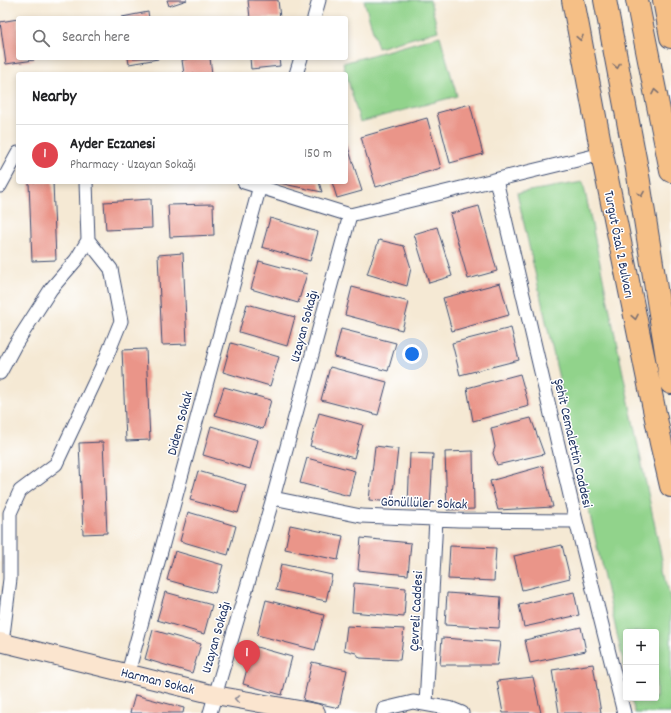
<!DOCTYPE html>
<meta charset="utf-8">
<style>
:root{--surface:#fff;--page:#f2f2f2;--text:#202124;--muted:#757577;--line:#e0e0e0;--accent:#1a73e8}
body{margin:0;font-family:Dekko,sans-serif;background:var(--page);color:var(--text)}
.controls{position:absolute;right:12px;bottom:12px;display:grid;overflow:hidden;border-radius:4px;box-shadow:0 2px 6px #0003}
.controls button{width:36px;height:36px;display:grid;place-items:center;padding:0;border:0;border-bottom:1px solid var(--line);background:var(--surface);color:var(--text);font:20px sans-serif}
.you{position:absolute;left:412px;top:354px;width:14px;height:14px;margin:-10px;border:3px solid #fff;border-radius:50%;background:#1a73e8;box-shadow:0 0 0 6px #1a73e833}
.badge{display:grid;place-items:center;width:26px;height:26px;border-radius:50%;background:var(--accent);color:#fff;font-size:13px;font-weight:700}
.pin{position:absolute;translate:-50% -33px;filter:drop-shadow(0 1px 2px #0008)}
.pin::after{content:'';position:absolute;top:21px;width:14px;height:12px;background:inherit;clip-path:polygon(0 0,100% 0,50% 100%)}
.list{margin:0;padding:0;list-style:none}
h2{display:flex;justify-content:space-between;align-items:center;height:52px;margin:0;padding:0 16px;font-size:17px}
h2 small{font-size:13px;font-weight:400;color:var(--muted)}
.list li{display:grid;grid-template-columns:26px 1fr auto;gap:12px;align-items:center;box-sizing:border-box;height:60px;padding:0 16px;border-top:1px solid var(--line)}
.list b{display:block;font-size:15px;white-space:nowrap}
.list p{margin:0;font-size:13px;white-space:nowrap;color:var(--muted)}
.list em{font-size:13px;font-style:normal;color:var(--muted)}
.icon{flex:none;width:22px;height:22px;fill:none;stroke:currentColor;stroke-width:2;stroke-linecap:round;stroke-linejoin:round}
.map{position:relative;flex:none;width:671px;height:713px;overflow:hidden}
.search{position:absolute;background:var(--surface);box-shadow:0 2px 6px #0003;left:16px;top:16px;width:332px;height:44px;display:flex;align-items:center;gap:10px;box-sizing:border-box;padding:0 14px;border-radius:4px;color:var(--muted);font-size:15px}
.panel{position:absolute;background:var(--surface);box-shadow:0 2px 6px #0003;left:16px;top:72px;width:332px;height:112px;border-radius:4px}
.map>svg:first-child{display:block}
</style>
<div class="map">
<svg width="671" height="713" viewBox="0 0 671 713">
<rect width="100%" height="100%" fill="#fff"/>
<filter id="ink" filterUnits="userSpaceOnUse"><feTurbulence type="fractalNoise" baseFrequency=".025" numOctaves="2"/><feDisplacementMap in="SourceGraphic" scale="8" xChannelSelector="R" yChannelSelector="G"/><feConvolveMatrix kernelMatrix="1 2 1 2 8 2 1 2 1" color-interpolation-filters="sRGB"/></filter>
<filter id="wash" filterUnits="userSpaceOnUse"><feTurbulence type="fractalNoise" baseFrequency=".012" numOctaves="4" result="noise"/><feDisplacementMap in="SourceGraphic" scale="16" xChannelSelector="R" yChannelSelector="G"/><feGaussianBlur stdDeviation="0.9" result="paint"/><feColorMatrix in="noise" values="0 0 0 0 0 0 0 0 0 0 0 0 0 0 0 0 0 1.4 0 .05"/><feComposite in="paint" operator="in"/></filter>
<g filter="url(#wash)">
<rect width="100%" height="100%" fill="#f5e9d4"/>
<path fill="#91d38b" stroke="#568174" d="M 364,0 L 430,0 L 438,31 L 378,48 Z
M 440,36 L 457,96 L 360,122 L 343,63 Z
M 583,182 L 671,603 L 671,713 L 635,713 L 631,698 L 656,698 L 656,632 L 626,632 L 626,674 L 517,193 Z"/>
<g id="blocks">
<path fill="#ea9589" d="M 167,0 L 187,0 L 169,6 Z
M 248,0 L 278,0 L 280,18 L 250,18 Z
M 148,12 L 149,18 L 122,18 L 122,17 Z
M 18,19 L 18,58 L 34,58 L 34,60 L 6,64 L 0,22 Z
M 128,58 L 158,58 L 158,59 L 129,64 Z
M 192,58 L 210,58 L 212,74 L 184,74 L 182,60 Z
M 250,58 L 279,58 L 280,66 L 251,69 Z
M 470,104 L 483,154 L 450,163 L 437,113 Z
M 427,118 L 441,168 L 376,187 L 361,137 Z
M 346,141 L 362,191 L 337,198 L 332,182 L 346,182 Z
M 29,182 L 53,182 L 56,260 L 32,261 Z
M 279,182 L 319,182 L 322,192 L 279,183 Z
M 151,199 L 152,228 L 106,230 L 104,202 Z
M 213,204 L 214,235 L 170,237 L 168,205 Z
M 479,206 L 497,271 L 468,279 L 450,214 Z
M 270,218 L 318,232 L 310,261 L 262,247 Z
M 437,227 L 452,276 L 429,283 L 414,234 Z
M 379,240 L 404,246 L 411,268 L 407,286 L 367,274 Z
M 183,253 L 187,344 L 162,345 L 158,255 Z
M 259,261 L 307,274 L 298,303 L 251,289 Z
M 500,283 L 509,315 L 452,331 L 443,298 Z
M 352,287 L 409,302 L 402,330 L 345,315 Z
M 247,304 L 295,317 L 287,346 L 239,332 Z
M 511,328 L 519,360 L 460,375 L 452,343 Z
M 341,329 L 396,343 L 388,371 L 334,357 Z
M 231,343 L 279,357 L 270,386 L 223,372 Z
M 146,349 L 150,440 L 126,441 L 122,350 Z
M 330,367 L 387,382 L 378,415 L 321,400 Z
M 520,374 L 529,406 L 473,421 L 467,388 Z
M 224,387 L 271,400 L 263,429 L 215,415 Z
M 319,413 L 363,425 L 354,458 L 310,446 Z
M 531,418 L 544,454 L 497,465 L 493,453 L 495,447 L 491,428 Z
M 211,426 L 258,440 L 250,469 L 203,455 Z
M 103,442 L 107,533 L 83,534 L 79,443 Z
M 375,446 L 398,449 L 392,502 L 369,500 Z
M 473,451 L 474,509 L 447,510 L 445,452 Z
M 410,453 L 433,454 L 430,508 L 408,506 Z
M 307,458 L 355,471 L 349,496 L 300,483 Z
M 543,466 L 553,507 L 498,510 L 490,481 Z
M 198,471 L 246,485 L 238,513 L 190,500 Z
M 188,512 L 236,526 L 228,555 L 180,541 Z
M 290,525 L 343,536 L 338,560 L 285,549 Z
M 361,538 L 411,543 L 408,575 L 358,570 Z
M 562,545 L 570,578 L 522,590 L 514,556 Z
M 450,546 L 496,548 L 494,581 L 448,579 Z
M 175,551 L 223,565 L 215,593 L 167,580 Z
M 281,564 L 332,575 L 326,601 L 276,590 Z
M 354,583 L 406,588 L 404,617 L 352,612 Z
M 165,592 L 212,605 L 204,634 L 157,620 Z
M 574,592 L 579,615 L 524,627 L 519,605 Z
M 447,593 L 501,597 L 499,628 L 445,625 Z
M 266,600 L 324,615 L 315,650 L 257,635 Z
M 347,626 L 404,629 L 400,660 L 360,658 L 356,653 L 344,650 Z
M 581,627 L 586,651 L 530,663 L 525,640 Z
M 153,630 L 201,644 L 192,673 L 145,659 Z
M 442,638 L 500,642 L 497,665 L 440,665 Z
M 253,646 L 292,657 L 282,695 L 243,684 Z
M 312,662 L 347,670 L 339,708 L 303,700 Z
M 593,664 L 601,713 L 559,713 L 552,670 Z
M 533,677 L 541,713 L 503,713 L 497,681 Z
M 135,695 L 184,708 L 183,713 L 130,713 Z"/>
</g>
</g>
<g filter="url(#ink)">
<use href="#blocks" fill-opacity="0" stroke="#3c4b70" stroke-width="1"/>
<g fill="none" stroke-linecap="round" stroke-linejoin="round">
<defs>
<path id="street" d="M 314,18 L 319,0
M 296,74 L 301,58
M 496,180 L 576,521 L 624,713
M 244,182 L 350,215
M 0,186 L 18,153
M 350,215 L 602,154
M 0,373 L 15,345 L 51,289 L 76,260 L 88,240 L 86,182
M 273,498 L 361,516 L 459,520 L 576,521
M 2,643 L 10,579 L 10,513 L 20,491 L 56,464 L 106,358 L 121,321 L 111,269 L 88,240
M 128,673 L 261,182
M 426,704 L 436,519
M 210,713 L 273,498 L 350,215
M 383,713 L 384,709 L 413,702 L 452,709 L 462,713"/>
<path id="secondary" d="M 0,642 L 215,695 L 316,713"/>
<path id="highway" d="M 573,0 L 602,154 L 661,443 L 671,486
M 605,0 L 637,169 L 671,383
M 637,0 L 671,171
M 664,0 L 671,37"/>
</defs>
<use href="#street" stroke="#3c4b70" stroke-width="15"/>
<use href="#secondary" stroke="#3c4b70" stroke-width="20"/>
<use href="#highway" stroke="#3c4b70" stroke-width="24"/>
<use href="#street" stroke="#fff" stroke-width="13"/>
<use href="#secondary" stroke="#fbe5cf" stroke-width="18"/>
<use href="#highway" stroke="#f5bf86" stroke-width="22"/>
</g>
<defs><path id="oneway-chevron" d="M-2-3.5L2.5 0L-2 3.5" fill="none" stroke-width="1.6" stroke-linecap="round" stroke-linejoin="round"/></defs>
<g stroke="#7d7070">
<use href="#oneway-chevron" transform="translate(580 38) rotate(79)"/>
<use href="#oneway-chevron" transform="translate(617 66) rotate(79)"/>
<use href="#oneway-chevron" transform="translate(655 92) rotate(-101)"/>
<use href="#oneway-chevron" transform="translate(641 194) rotate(81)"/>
<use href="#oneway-chevron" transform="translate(635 317) rotate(79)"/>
</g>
<use stroke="#8b8a96" href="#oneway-chevron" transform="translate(237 699) rotate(-170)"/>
</g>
<g text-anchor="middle" stroke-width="3" stroke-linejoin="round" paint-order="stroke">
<g font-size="14" fill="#1b2f5e" stroke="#fff">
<text transform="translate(620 244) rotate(79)" y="5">Turgut Özal 2 Bulvarı</text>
<text transform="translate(303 326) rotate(-75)" y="5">Uzayan Sokağı</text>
<text transform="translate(179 423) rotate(-75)" y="5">Didem Sokak</text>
<text transform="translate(574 443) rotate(77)" y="5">Şehit Cemalettin Caddesi</text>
<text transform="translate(424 502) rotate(2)" y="5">Gönüllüler Sokak</text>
<text transform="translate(415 611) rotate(-87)" y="5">Çevreli Caddesi</text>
<text transform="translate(215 637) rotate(-74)" y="5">Uzayan Sokağı</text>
<text transform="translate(158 680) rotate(14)" y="5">Harman Sokak</text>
</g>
</g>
</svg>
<div class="controls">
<button>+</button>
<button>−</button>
</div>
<div class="you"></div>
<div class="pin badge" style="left:247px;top:673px;background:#e0444e">1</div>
<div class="search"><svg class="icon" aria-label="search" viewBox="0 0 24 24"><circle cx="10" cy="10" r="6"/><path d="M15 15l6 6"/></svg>Search here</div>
<section class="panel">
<h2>Nearby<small></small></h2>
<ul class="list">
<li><span class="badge" style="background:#e0444e">1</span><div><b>Ayder Eczanesi</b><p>Pharmacy · Uzayan Sokağı</p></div><em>150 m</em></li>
</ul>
</section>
</div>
